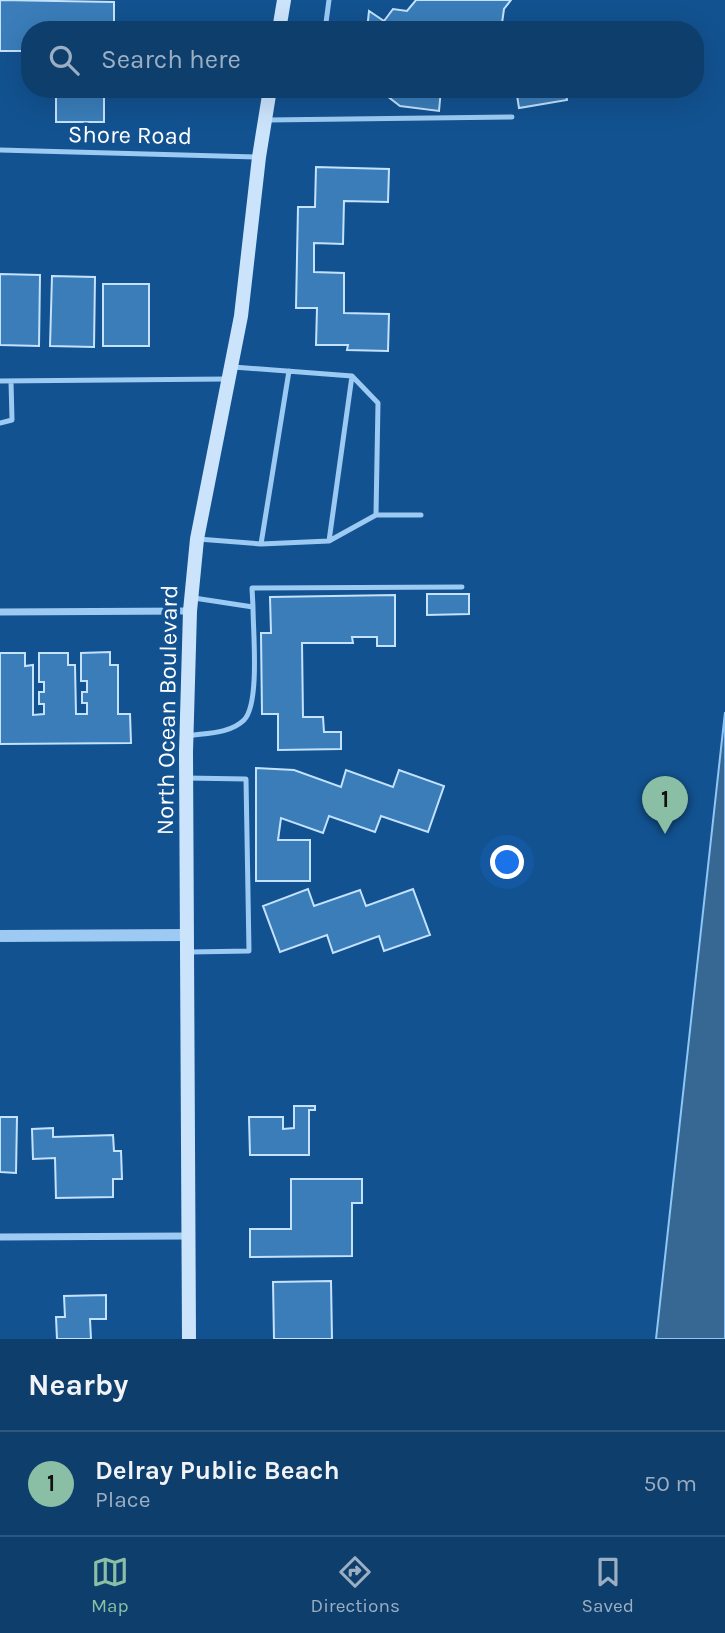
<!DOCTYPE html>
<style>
:root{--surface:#0e3e6c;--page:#174572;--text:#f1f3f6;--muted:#9baec2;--line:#2e577f;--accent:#8abfa5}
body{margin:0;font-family:Karla,sans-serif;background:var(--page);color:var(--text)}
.you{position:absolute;left:508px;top:863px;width:24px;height:24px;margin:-18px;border:5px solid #fff;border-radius:50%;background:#1a73e8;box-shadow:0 0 0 10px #1a73e833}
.badge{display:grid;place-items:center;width:46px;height:46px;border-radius:50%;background:var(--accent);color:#111;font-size:23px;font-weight:700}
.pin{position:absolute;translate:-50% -58px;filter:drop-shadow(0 2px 4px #0008)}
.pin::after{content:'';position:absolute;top:37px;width:24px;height:21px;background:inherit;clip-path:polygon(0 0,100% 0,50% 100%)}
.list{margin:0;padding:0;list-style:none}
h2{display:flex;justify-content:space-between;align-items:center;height:91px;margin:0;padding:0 28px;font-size:30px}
h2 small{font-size:23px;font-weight:400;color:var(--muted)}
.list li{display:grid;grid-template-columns:46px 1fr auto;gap:21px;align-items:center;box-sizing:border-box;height:105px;padding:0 28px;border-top:2px solid var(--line)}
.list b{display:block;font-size:26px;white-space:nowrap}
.list p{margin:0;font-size:23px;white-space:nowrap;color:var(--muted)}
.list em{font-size:23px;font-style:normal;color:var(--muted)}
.icon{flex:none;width:38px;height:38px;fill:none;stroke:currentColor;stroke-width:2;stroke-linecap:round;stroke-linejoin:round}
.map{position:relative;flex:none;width:725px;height:1339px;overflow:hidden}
.search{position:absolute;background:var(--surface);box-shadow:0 7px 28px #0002;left:21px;right:21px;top:21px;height:77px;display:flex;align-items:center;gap:18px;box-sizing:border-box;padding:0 24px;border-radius:28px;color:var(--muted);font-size:26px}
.sheet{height:196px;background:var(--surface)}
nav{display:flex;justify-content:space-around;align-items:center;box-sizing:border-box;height:98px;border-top:2px solid var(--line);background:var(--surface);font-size:19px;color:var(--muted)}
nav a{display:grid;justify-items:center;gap:4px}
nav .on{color:var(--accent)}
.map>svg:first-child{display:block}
</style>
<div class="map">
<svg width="725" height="1339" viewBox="0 0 725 1339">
<rect width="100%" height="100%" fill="#125290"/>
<path fill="#376793" stroke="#8ec6f6" stroke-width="2" d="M 725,712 L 725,1339 L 656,1339 Z"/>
<path fill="#3a7db9" stroke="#c4e2fd" stroke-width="2" d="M 0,0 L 114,2 L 114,30 L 30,30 L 30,51 L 0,51 Z
M 416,0 L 511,0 L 504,9 L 501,30 L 367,30 L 369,11 L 384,21 L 393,9 L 407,11 Z
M 56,89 L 104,92 L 104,122 L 56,122 Z
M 378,89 L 441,89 L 439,111 L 400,106 Z
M 516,89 L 565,89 L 567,100 L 519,108 Z
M 316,167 L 389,169 L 388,202 L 344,201 L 343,244 L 314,243 L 314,272 L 344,273 L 344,313 L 389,314 L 388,351 L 347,350 L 348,345 L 316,345 L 317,308 L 296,308 L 298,207 L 315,207 Z
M 0,274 L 40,275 L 39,346 L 0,345 Z
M 52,276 L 95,277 L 94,347 L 50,346 Z
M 103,284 L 149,284 L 149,346 L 103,346 Z
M 427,594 L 469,594 L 469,614 L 427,615 Z
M 395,595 L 395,646 L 377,646 L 377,637 L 352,637 L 353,643 L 302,643 L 303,717 L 323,717 L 324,732 L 341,732 L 341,749 L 278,750 L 278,714 L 262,714 L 261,633 L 271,633 L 270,597 Z
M 110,652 L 110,665 L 118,665 L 118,714 L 130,714 L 131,743 L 0,744 L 0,653 L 25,653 L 25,666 L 33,665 L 33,715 L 44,714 L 44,704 L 39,704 L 39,692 L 44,692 L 44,682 L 39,682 L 39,653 L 68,653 L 68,665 L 75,665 L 76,714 L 87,714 L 87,703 L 82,703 L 82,692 L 87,692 L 87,681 L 81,681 L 81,653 Z
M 256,768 L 294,770 L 341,787 L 346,770 L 393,787 L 399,770 L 444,786 L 428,832 L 381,816 L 375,832 L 329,816 L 323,833 L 281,818 L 278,840 L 310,840 L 310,881 L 256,881 Z
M 308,889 L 314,906 L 360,890 L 366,906 L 413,889 L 430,935 L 384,951 L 379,936 L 333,953 L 327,935 L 280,952 L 263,906 Z
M 294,1106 L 315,1106 L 315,1110 L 309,1110 L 309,1155 L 250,1155 L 249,1117 L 283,1117 L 283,1129 L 294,1128 Z
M 0,1117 L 17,1117 L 16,1173 L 0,1172 Z
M 53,1128 L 53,1137 L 113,1135 L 114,1151 L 121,1151 L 122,1179 L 113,1179 L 113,1197 L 56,1198 L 55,1158 L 33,1159 L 32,1129 Z
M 291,1179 L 362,1179 L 362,1203 L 352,1203 L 352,1256 L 250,1257 L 250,1229 L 291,1229 Z
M 331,1281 L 332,1339 L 274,1339 L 273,1282 Z
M 106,1295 L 106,1319 L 90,1319 L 91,1339 L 57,1339 L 56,1317 L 65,1317 L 64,1296 Z"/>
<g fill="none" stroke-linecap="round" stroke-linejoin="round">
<path stroke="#9ccaf2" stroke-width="5" d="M 325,30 L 329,0
M 268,120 L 512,117
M 0,150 L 259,157
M 233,367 L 352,376 L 378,403 L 376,515
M 0,381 L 226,379
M 0,423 L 12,420 L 11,381
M 198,539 L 261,544 L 329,541 L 352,376
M 329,541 L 376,515 L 421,515
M 261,544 L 289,371
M 253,607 L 252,588 L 462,587
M 187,736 C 205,733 230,734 244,720 C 260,704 253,631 253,607 L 194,598
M 186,778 L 246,779 L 249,951 L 190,952"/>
<path stroke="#9ccaf2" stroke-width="7" d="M 0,612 L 190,611
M 0,1237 L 188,1236"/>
<path stroke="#9ccaf2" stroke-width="12" d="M 0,936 L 187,935"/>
<path stroke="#cbe4fc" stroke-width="14" d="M 279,30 L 284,0
M 189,1339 L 186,752 L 190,611 L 197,539 L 241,316 L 259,157 L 270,89"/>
</g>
<g text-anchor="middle" stroke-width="7" stroke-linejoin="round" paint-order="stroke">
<g font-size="24" fill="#fff" stroke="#125290">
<text transform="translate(130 135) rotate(1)" y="8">Shore Road</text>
<text transform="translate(167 710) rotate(-89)" y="8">North Ocean Boulevard</text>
</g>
</g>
</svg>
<div class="you"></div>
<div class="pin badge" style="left:665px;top:834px">1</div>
<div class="search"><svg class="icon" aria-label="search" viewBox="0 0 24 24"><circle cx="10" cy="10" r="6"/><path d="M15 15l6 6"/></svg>Search here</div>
</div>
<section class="sheet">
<h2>Nearby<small></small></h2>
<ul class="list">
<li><span class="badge">1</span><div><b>Delray Public Beach</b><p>Place</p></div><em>50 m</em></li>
</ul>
</section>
<nav>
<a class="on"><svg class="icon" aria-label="map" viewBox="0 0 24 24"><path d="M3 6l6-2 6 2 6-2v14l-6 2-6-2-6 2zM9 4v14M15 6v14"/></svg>Map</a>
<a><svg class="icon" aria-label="directions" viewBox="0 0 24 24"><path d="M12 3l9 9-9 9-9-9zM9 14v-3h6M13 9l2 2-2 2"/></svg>Directions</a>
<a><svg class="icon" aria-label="saved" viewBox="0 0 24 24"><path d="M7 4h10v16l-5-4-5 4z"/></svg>Saved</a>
</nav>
